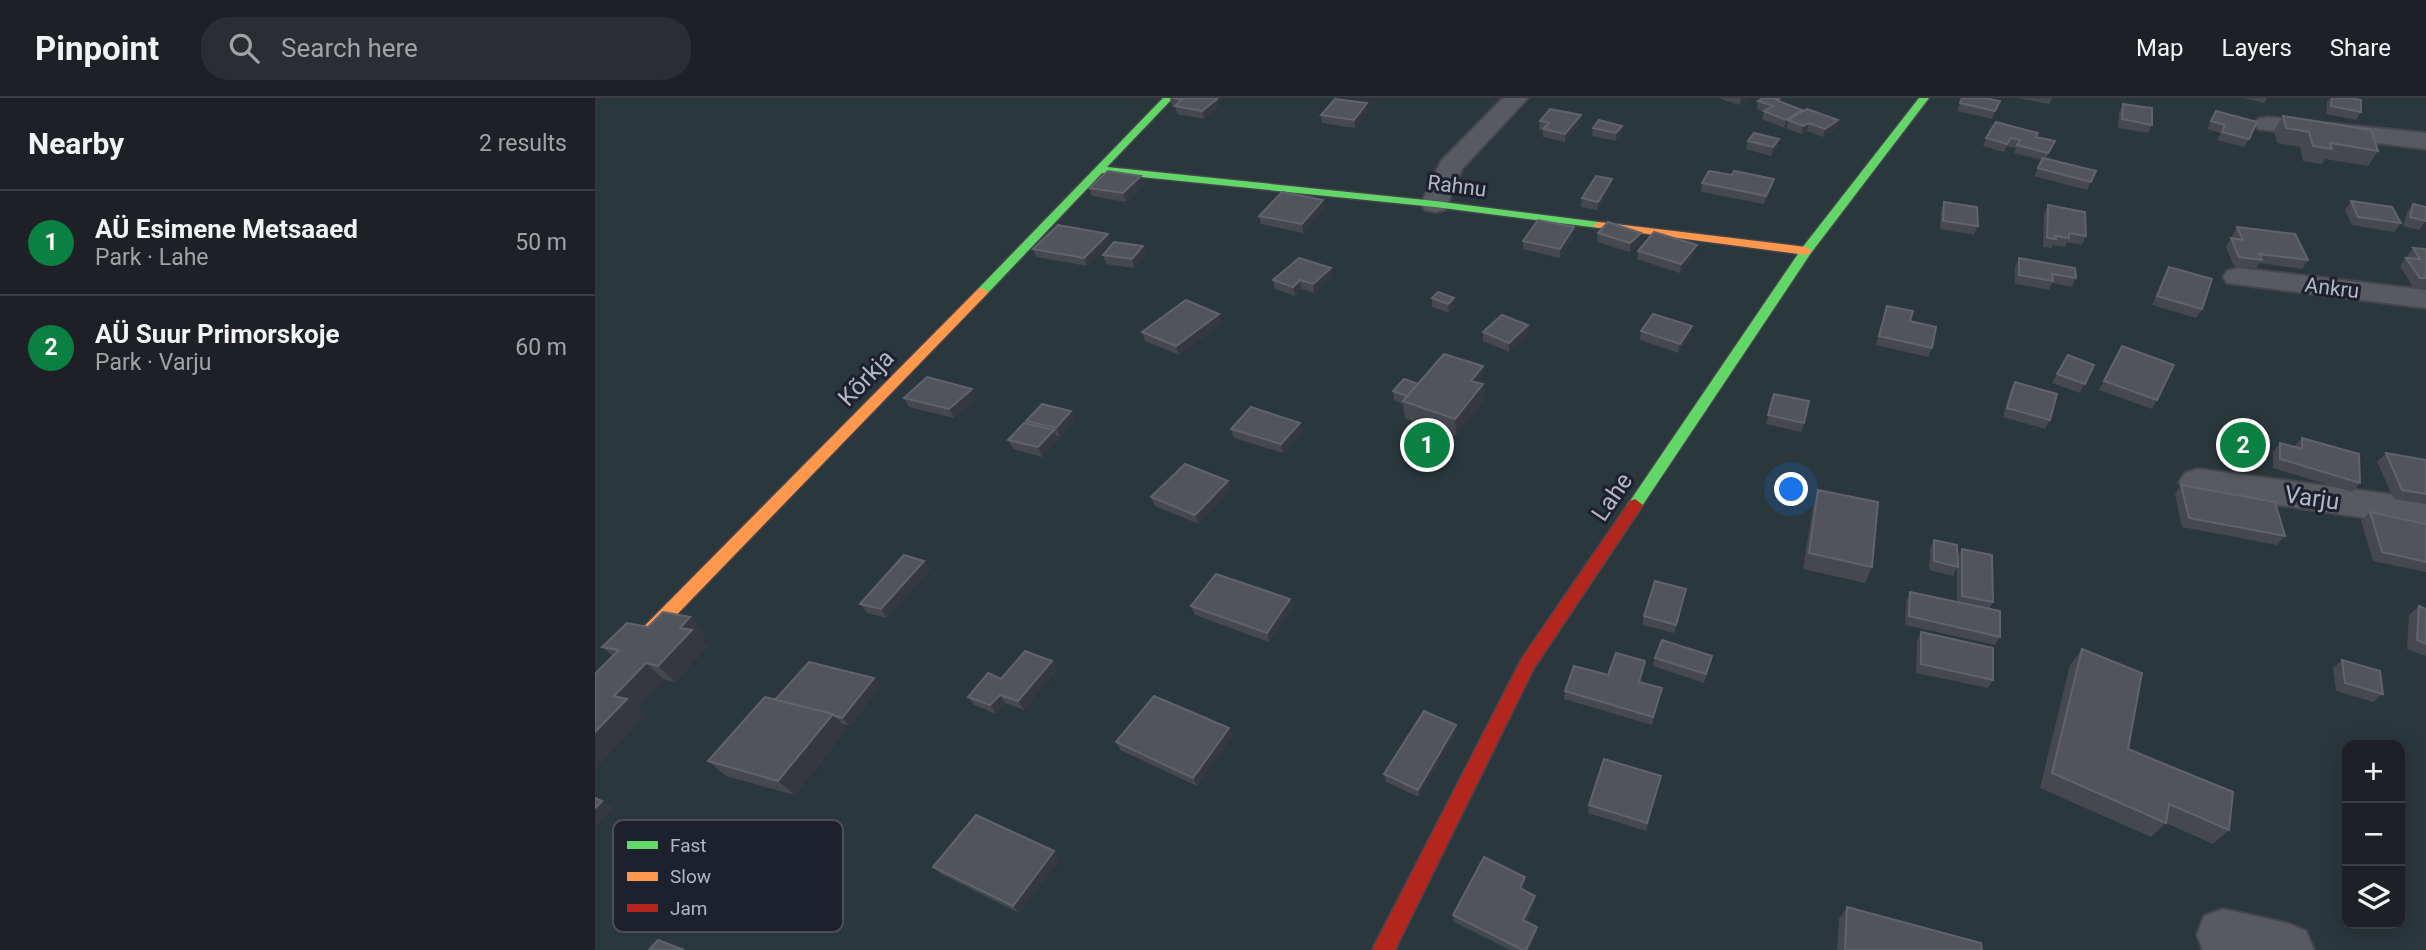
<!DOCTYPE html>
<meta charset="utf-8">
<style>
:root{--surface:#1f2026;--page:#2c2d32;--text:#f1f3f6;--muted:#a1a3a7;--line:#3c3e43;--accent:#0b8043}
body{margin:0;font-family:Roboto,sans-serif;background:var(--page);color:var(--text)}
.controls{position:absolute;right:21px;bottom:21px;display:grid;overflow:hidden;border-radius:14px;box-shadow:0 4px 18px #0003}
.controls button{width:63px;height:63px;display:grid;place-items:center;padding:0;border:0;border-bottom:2px solid var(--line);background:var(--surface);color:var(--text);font:35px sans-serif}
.you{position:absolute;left:1197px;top:392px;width:24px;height:24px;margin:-18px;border:5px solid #fff;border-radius:50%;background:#1a73e8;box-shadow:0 0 0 10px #1a73e833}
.badge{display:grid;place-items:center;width:46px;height:46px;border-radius:50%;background:var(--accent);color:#fff;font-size:23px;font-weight:700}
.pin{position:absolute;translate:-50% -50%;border:4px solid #fff;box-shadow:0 2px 7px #0006}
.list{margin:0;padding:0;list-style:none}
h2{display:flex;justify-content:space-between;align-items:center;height:91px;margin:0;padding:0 28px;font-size:30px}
h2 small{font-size:23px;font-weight:400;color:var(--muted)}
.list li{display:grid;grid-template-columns:46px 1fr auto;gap:21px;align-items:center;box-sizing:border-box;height:105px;padding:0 28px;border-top:2px solid var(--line)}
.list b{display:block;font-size:26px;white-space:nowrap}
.list p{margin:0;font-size:23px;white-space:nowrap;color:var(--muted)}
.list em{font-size:23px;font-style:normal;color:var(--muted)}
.icon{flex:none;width:38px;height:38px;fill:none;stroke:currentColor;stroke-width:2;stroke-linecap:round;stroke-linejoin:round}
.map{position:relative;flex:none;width:1831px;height:852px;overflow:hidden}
header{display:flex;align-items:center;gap:42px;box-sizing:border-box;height:98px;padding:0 35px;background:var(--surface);border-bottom:2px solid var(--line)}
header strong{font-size:33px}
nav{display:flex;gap:38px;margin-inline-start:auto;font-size:24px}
.search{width:490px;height:63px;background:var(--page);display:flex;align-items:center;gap:18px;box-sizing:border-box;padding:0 24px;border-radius:28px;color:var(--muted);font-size:26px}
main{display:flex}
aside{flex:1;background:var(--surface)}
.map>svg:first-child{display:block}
</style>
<header>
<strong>Pinpoint</strong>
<div class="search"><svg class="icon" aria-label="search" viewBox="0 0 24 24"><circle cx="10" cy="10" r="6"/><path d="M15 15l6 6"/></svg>Search here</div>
<nav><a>Map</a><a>Layers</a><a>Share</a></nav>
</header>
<main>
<aside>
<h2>Nearby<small>2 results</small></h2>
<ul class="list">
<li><span class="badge">1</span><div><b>AÜ Esimene Metsaaed</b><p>Park · Lahe</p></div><em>50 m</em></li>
<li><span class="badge">2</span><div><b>AÜ Suur Primorskoje</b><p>Park · Varju</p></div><em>60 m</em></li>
</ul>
</aside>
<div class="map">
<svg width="1831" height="852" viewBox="0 0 1831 852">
<rect width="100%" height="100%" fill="#292b33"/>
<path fill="#2a373c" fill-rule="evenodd" d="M 0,0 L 1831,0 L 1831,852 L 0,852 ZM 1752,647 L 1805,647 L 1805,826 L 1752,826 Z"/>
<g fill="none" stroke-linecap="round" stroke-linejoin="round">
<defs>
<path id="street" d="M 908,0 L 933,0 L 867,71 L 850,112 L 840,114 L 830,112 L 826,106 L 846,63 Z
M 1672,19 L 1831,35 L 1831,51 L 1663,31 L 1660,26 L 1663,21 Z
M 1643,170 L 1831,192 L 1831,210 L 1632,185 L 1628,179 L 1632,173 Z
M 1603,371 L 1831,401 L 1831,429 L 1590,393 L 1584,384 L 1590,375 Z
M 1628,811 L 1692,825 L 1711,833 L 1719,852 L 1608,852 L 1602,837 L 1609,818 Z"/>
<path id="fast" d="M 568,0 L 578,0 L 512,69 L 840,103 L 1004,124 L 1010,127 L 1004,130 L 840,109 L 507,75 L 391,197 L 383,197 L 383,191 Z
M 1324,0 L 1334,0 L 1216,155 L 1045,411 L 1035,411 L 1032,407 L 1035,403 L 1207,150 Z"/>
<path id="slow" d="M 1004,124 L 1211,149 L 1217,153 L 1211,157 L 1000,129 L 998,127 Z
M 387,190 L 393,194 L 391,197 L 6,595 L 0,598 L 0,578 L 383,191 Z"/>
<path id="jam" d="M 1040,401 L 1048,407 L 939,570 L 800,852 L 777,852 L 927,560 L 1035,403 Z"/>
</defs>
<use href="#street" stroke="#45464d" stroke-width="4"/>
<use href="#fast" stroke="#45464d" stroke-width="3"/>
<use href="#slow" stroke="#45464d" stroke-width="3"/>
<use href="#jam" stroke="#45464d" stroke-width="3"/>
<use href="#street" fill="#585a62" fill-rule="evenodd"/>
<use href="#fast" fill="#63d668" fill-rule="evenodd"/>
<use href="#slow" fill="#ff974d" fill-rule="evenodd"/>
<use href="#jam" fill="#b3261e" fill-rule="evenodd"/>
</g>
<path fill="#464850" d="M 575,0 L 624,9 L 609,21 L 582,16 L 580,8 L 577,8 Z
M 1126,0 L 1152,0 L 1145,7 L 1126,1 Z
M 1168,0 L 1186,0 L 1185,4 L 1207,12 L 1207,14 L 1243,22 L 1241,30 L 1228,39 L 1212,33 L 1206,36 L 1192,31 L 1192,28 L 1189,30 L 1167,21 L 1169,14 L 1162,11 L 1163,3 Z
M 1423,0 L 1457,0 L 1454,6 Z
M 1649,0 L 1672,0 L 1669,5 Z
M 1735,0 L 1755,0 L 1766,14 L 1761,22 L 1731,16 L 1732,4 Z
M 1405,3 L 1397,21 L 1362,13 L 1365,5 Z
M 1528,6 L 1557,27 L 1553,35 L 1523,30 L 1524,14 Z
M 1621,13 L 1654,41 L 1649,49 L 1622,42 L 1626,35 L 1612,31 Z
M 773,14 L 760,30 L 727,25 L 726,17 Z
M 986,17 L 985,25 L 970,44 L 948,39 L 948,32 L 944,31 L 945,23 Z
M 1688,18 L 1783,53 L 1773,68 L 1730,61 L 1727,66 L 1708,63 L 1705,49 L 1682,45 L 1679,33 Z
M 998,30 L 1027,36 L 1021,43 L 997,38 Z
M 1443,35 L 1442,39 L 1456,51 L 1451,60 L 1501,73 L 1492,92 L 1439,78 L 1447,62 L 1419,55 L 1421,50 L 1412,48 L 1409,54 L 1388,48 L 1391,40 Z
M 1184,41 L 1182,49 L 1176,58 L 1151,51 L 1153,43 Z
M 1137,77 L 1179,81 L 1177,89 L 1169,106 L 1106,94 L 1107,85 Z
M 546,78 L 549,86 L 531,104 L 497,98 L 494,90 Z
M 1016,90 L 1002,112 L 986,109 L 987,100 Z
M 728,102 L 729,110 L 708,135 L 666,126 L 664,118 Z
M 1756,103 L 1806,125 L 1799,134 L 1757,127 L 1750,112 Z
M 1349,104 L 1383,128 L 1379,137 L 1345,131 L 1346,113 Z
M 1818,106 L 1831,123 L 1824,132 L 1808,128 L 1812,114 Z
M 1453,107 L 1491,138 L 1487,147 L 1472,144 L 1470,149 L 1458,147 L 1457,150 L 1448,149 L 1449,116 Z
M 979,129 L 979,138 L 965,160 L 928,151 L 928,143 Z
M 1642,129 L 1713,162 L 1707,171 L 1664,165 L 1661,170 L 1639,168 L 1631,149 L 1636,140 L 1638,140 L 1637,138 Z
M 1003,135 L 1045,144 L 1035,154 L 1002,144 Z
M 516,144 L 492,168 L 441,159 L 438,151 Z
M 548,148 L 551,157 L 539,170 L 511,166 L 508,157 Z
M 1818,150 L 1831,151 L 1831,190 L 1818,189 L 1805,168 Z
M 1043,153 L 1100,156 L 1085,175 L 1042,161 Z
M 1424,160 L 1481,180 L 1477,189 L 1457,185 L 1454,192 L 1420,186 L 1420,169 Z
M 1574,169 L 1607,211 L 1601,220 L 1557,207 L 1569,178 Z
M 737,179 L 719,195 L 707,191 L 700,198 L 680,191 L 678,182 Z
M 837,200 L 860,209 L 854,215 L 837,209 Z
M 1292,208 L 1315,223 L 1337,250 L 1333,259 L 1281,247 Z
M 624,216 L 626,225 L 584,257 L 550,243 L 547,234 Z
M 1046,233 L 1095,237 L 1083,255 L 1045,242 Z
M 888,234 L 933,236 L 914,254 L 888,243 Z
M 1527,248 L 1562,302 L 1557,311 L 1504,292 Z
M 1473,257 L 1499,267 L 1485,295 L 1457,285 Z
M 1420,284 L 1455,322 L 1450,331 L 1408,319 L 1415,293 Z
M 888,285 L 889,303 L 861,338 L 810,320 L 808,306 L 799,302 L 798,293 L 823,286 Z
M 1179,296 L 1209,325 L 1206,334 L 1171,326 Z
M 309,300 L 382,300 L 359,320 L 314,309 Z
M 476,313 L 480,322 L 465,339 L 462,338 L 463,341 L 447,359 L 418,351 L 413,342 L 432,326 L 431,323 Z
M 636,331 L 707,334 L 688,355 L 639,340 Z
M 1707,340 L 1765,385 L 1757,394 L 1678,370 L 1678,354 L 1685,345 L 1699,349 Z
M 1791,355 L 1831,362 L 1831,406 L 1799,401 L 1782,364 Z
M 1586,387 L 1690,438 L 1682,447 L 1587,429 L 1580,396 Z
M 636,392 L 604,426 L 560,408 L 556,399 Z
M 1223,392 L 1277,469 L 1270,485 L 1208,471 L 1218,408 Z
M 1775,414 L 1831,426 L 1831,474 L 1778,463 L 1766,423 Z
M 1339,442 L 1362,459 L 1367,451 L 1398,504 L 1394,511 L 1405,539 L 1400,547 L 1310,527 L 1311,503 L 1315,494 L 1362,504 L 1362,469 L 1358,478 L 1334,472 L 1335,451 Z
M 329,463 L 335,471 L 292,520 L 272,515 L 265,506 Z
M 1089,500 L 1079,535 L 1047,527 L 1049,518 Z
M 695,501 L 698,510 L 674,544 L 600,517 L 596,508 Z
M 1824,508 L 1831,511 L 1831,558 L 1812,551 L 1814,517 Z
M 53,529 L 111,535 L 106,541 L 113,548 L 80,584 L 68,581 L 42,610 L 50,617 L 0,671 L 18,558 L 7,549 Z
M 1326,534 L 1398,582 L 1393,590 L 1321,575 L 1322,543 Z
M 1487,551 L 1533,651 L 1634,732 L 1618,746 L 1571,725 L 1556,739 L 1445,690 L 1475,567 Z
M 1117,558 L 1109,585 L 1058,568 L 1060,560 Z
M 1747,562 L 1788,596 L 1778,604 L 1741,593 L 1738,570 Z
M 457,563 L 462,571 L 429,612 L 410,605 L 401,616 L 379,607 L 373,599 L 406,581 Z
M 1050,563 L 1045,584 L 1065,599 L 1057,627 L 969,601 L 970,593 Z
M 279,580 L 286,588 L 255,628 L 247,626 L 252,631 L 200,697 L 131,678 L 113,663 L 180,602 Z
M 634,630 L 638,638 L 602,688 L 525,652 L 521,644 Z
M 861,635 L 824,699 L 791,684 L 789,676 Z
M 1066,678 L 1051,733 L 993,715 L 994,707 Z
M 465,761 L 424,815 L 346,776 L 338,769 Z
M 930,786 L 927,792 L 940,798 L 939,805 L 931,824 L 942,836 L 934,852 L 915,852 L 859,824 L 858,817 Z
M 1252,809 L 1387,852 L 1242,852 L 1244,821 Z"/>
<path fill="#36383f" d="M 1146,0 L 1152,0 L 1145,7 Z
M 622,1 L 624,9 L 609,21 L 607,13 Z
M 772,5 L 773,14 L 760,30 L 759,22 Z
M 1207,12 L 1205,20 L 1193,22 L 1192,28 L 1189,30 L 1191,22 Z
M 986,17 L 985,25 L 970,44 L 970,36 Z
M 1243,22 L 1241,30 L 1228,39 L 1230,31 Z
M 1214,25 L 1212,33 L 1206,36 L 1208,28 Z
M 1027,28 L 1027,36 L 1021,43 L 1021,35 Z
M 1184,41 L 1182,49 L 1176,58 L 1178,49 Z
M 546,78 L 549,86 L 531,104 L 528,95 Z
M 1017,81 L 1016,90 L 1002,112 L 1003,104 Z
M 1179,81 L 1177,89 L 1169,106 L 1171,98 Z
M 728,102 L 729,110 L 708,135 L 707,126 Z
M 979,129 L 979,138 L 965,160 L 965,151 Z
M 1046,135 L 1045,144 L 1035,154 L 1035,145 Z
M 513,136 L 516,144 L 492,168 L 489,160 Z
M 1102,147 L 1100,156 L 1085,175 L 1086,166 Z
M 548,148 L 551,157 L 539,170 L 537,161 Z
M 736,170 L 737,179 L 719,195 L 718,186 Z
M 705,182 L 707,191 L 700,198 L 698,189 Z
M 859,200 L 860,209 L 854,215 L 853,206 Z
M 624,216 L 626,225 L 584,257 L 581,248 Z
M 933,227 L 933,236 L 914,254 L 914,245 Z
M 1097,228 L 1095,237 L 1083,255 L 1085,246 Z
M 888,268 L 888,285 L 877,299 L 876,283 Z
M 888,286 L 889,303 L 861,338 L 860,321 Z
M 377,291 L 382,300 L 359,320 L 354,311 Z
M 476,313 L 480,322 L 465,339 L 461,330 Z
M 705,325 L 707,334 L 688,355 L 686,346 Z
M 459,332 L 463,341 L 447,359 L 443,349 Z
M 633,383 L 636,392 L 604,426 L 600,417 Z
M 329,463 L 335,471 L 292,520 L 286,511 Z
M 695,501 L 698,510 L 674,544 L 672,535 Z
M 95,519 L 111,535 L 106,541 L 113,548 L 80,584 L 63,568 L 85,530 Z
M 457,563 L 462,571 L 429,612 L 423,603 Z
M 51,565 L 68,581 L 42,610 L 50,617 L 0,671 L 0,634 L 19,598 Z
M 279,580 L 286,588 L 255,628 L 247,620 Z
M 405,597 L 410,605 L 401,616 L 395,607 Z
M 238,616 L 252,631 L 200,697 L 183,683 Z
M 861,627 L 861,635 L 824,699 L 823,692 Z
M 634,630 L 638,638 L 602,688 L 598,680 Z
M 7,703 L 19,710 L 0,730 L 0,710 Z
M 459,753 L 465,761 L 424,815 L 418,808 Z
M 930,779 L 930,786 L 925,797 L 925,790 Z
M 940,798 L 939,805 L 928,829 L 928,822 Z
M 942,829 L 942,836 L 934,852 L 931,852 Z"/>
<path fill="#52545c" stroke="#61636c" stroke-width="2" d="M 578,0 L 619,0 L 622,1 L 607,13 L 580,8 L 587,2 Z
M 1168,0 L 1184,0 L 1181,2 L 1207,12 L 1191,22 L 1169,13 L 1178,8 L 1163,3 Z
M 1367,0 L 1389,0 L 1405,3 L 1400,13 L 1365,5 Z
M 1737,0 L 1755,0 L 1766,2 L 1766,14 L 1736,8 Z
M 740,1 L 772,5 L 759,22 L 726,17 Z
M 1528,6 L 1557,10 L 1557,27 L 1527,21 Z
M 955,11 L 986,17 L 970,36 L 948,31 L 954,25 L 945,23 Z
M 1212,11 L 1243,22 L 1230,31 L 1214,25 L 1208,28 L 1193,22 Z
M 1621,13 L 1662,24 L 1654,41 L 1627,34 L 1630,27 L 1616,23 Z
M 1688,18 L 1776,32 L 1783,53 L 1735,45 L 1737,51 L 1718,48 L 1714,34 L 1691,30 Z
M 1004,22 L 1027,28 L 1021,35 L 998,30 Z
M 1401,24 L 1443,35 L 1441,39 L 1460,43 L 1453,55 L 1422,47 L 1425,42 L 1416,40 L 1412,46 L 1391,40 Z
M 1159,35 L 1184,41 L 1178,49 L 1153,43 Z
M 1448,60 L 1501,73 L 1496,84 L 1443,70 Z
M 513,73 L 546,78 L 528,95 L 494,90 Z
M 1114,73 L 1137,77 L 1139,73 L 1179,81 L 1171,98 L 1107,85 Z
M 1001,78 L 1017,81 L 1003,104 L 987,100 Z
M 687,94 L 728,102 L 707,126 L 664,118 Z
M 1756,103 L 1797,109 L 1806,125 L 1763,119 Z
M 1349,104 L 1382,109 L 1383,128 L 1348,123 Z
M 1818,106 L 1831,109 L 1831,123 L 1815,119 Z
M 1453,107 L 1490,114 L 1491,138 L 1474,135 L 1474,140 L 1460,138 L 1461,141 L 1452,140 Z
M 943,122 L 979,129 L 965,151 L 928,143 Z
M 1013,124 L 1046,135 L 1035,145 L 1003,135 Z
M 463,127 L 513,136 L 489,160 L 438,151 Z
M 1642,129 L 1700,136 L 1713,162 L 1664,156 L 1667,162 L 1644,159 L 1636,140 L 1648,142 Z
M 1059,134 L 1102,147 L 1086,166 L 1043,153 Z
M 519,144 L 548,148 L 537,161 L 508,157 Z
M 1818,150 L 1831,151 L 1831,180 L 1825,180 L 1811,160 L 1825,161 Z
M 704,160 L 736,170 L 718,186 L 705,182 L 698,189 L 678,182 Z
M 1424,160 L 1480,170 L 1481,180 L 1457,176 L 1458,183 L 1424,177 Z
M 1574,169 L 1617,181 L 1607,211 L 1562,198 Z
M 843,194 L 859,200 L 853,206 L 837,200 Z
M 591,202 L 624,216 L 581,248 L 547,234 Z
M 1292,208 L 1318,213 L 1315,223 L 1341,229 L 1337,250 L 1284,238 Z
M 1058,216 L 1097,228 L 1085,246 L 1046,233 Z
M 907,217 L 933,227 L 914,245 L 888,234 Z
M 1527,248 L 1579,267 L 1562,302 L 1509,283 Z
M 849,256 L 888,268 L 876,283 L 888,286 L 860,321 L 808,303 Z
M 1473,257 L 1499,267 L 1490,286 L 1462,276 Z
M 332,279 L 377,291 L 354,311 L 309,300 Z
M 809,281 L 823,286 L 812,298 L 798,293 Z
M 1420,284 L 1462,296 L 1455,322 L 1412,310 Z
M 1179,296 L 1214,303 L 1209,325 L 1173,317 Z
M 447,306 L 476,313 L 461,330 L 431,323 Z
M 656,309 L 705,325 L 686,346 L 636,331 Z
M 429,325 L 459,332 L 443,349 L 413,342 Z
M 1707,340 L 1764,356 L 1765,385 L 1685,361 L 1685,345 L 1707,351 Z
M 1791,355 L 1831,362 L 1831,396 L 1807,392 Z
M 590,366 L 633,383 L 600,417 L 556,399 Z
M 1586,387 L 1680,404 L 1690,438 L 1594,420 Z
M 1223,392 L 1283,404 L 1277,469 L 1214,455 Z
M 1775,414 L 1831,426 L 1831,464 L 1787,454 Z
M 1339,442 L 1362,447 L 1363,469 L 1339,463 Z
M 1367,451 L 1397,457 L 1398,504 L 1367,498 Z
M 309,457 L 329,463 L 286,511 L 265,506 Z
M 621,476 L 695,501 L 672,535 L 596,508 Z
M 1060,483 L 1091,491 L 1081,527 L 1049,518 Z
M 1315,494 L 1405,513 L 1405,539 L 1314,518 Z
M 1824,508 L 1831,511 L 1831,546 L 1822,542 Z
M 68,514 L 95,519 L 85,530 L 97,532 L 63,568 L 51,565 L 19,598 L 32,601 L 0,634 L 0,576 L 24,552 L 7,549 L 32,525 L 53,529 Z
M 1326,534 L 1398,550 L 1398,582 L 1326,566 Z
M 1067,542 L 1117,558 L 1111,576 L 1060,560 Z
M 1487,551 L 1547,575 L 1533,651 L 1638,694 L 1634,732 L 1574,706 L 1571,725 L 1457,675 Z
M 430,553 L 457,563 L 423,603 L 405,597 L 395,607 L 373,599 L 393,575 L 406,581 Z
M 1021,555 L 1050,563 L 1044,584 L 1067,590 L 1058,619 L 970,593 L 979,568 L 1013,577 Z
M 1747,562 L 1785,573 L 1788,596 L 1750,585 Z
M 214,564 L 279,580 L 247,620 L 240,618 L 238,616 L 180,602 Z
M 559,598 L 634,630 L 598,680 L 521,644 Z
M 170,599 L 238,616 L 183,683 L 113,663 Z
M 829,613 L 861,627 L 823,692 L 789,676 Z
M 1009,661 L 1066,678 L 1052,725 L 994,707 Z
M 0,700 L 7,703 L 0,710 Z
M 381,717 L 459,753 L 418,808 L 338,769 Z
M 889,759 L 930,779 L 925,790 L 940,798 L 928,822 L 942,829 L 931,852 L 928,852 L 858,817 Z
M 1252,809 L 1386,845 L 1387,852 L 1250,852 Z
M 63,842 L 89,852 L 54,852 Z"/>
<g text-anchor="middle" stroke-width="6" stroke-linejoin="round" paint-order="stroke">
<g font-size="21" fill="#b3b6c4" stroke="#1d212d">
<text transform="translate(862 88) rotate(7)" y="7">Rahnu</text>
<text transform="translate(1737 190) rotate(7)" y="7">Ankru</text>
</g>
<g font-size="24" fill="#b3b6c4" stroke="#1d212d">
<text transform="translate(271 280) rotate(-46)" y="8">Kõrkja</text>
<text transform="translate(1017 399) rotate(-56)" y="8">Lahe</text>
<text transform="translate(1717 400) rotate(8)" y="8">Varju</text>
</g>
</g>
<rect x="18" y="722" width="230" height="112" rx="10" fill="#1d212d" stroke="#4a4e5a" stroke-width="2"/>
<rect x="32" y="743" width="31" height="8" fill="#63d668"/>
<rect x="32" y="774" width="31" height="9" fill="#ff974d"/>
<rect x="32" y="806" width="31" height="8" fill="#b3261e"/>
<g font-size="19" fill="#b3b6c4">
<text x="75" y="754">Fast</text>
<text x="75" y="785">Slow</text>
<text x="75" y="817">Jam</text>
</g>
</svg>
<div class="controls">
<button>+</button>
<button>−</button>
<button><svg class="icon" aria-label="layers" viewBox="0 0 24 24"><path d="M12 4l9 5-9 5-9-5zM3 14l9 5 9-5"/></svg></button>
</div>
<div class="you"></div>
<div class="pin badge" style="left:832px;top:347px">1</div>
<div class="pin badge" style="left:1648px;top:347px">2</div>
</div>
</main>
